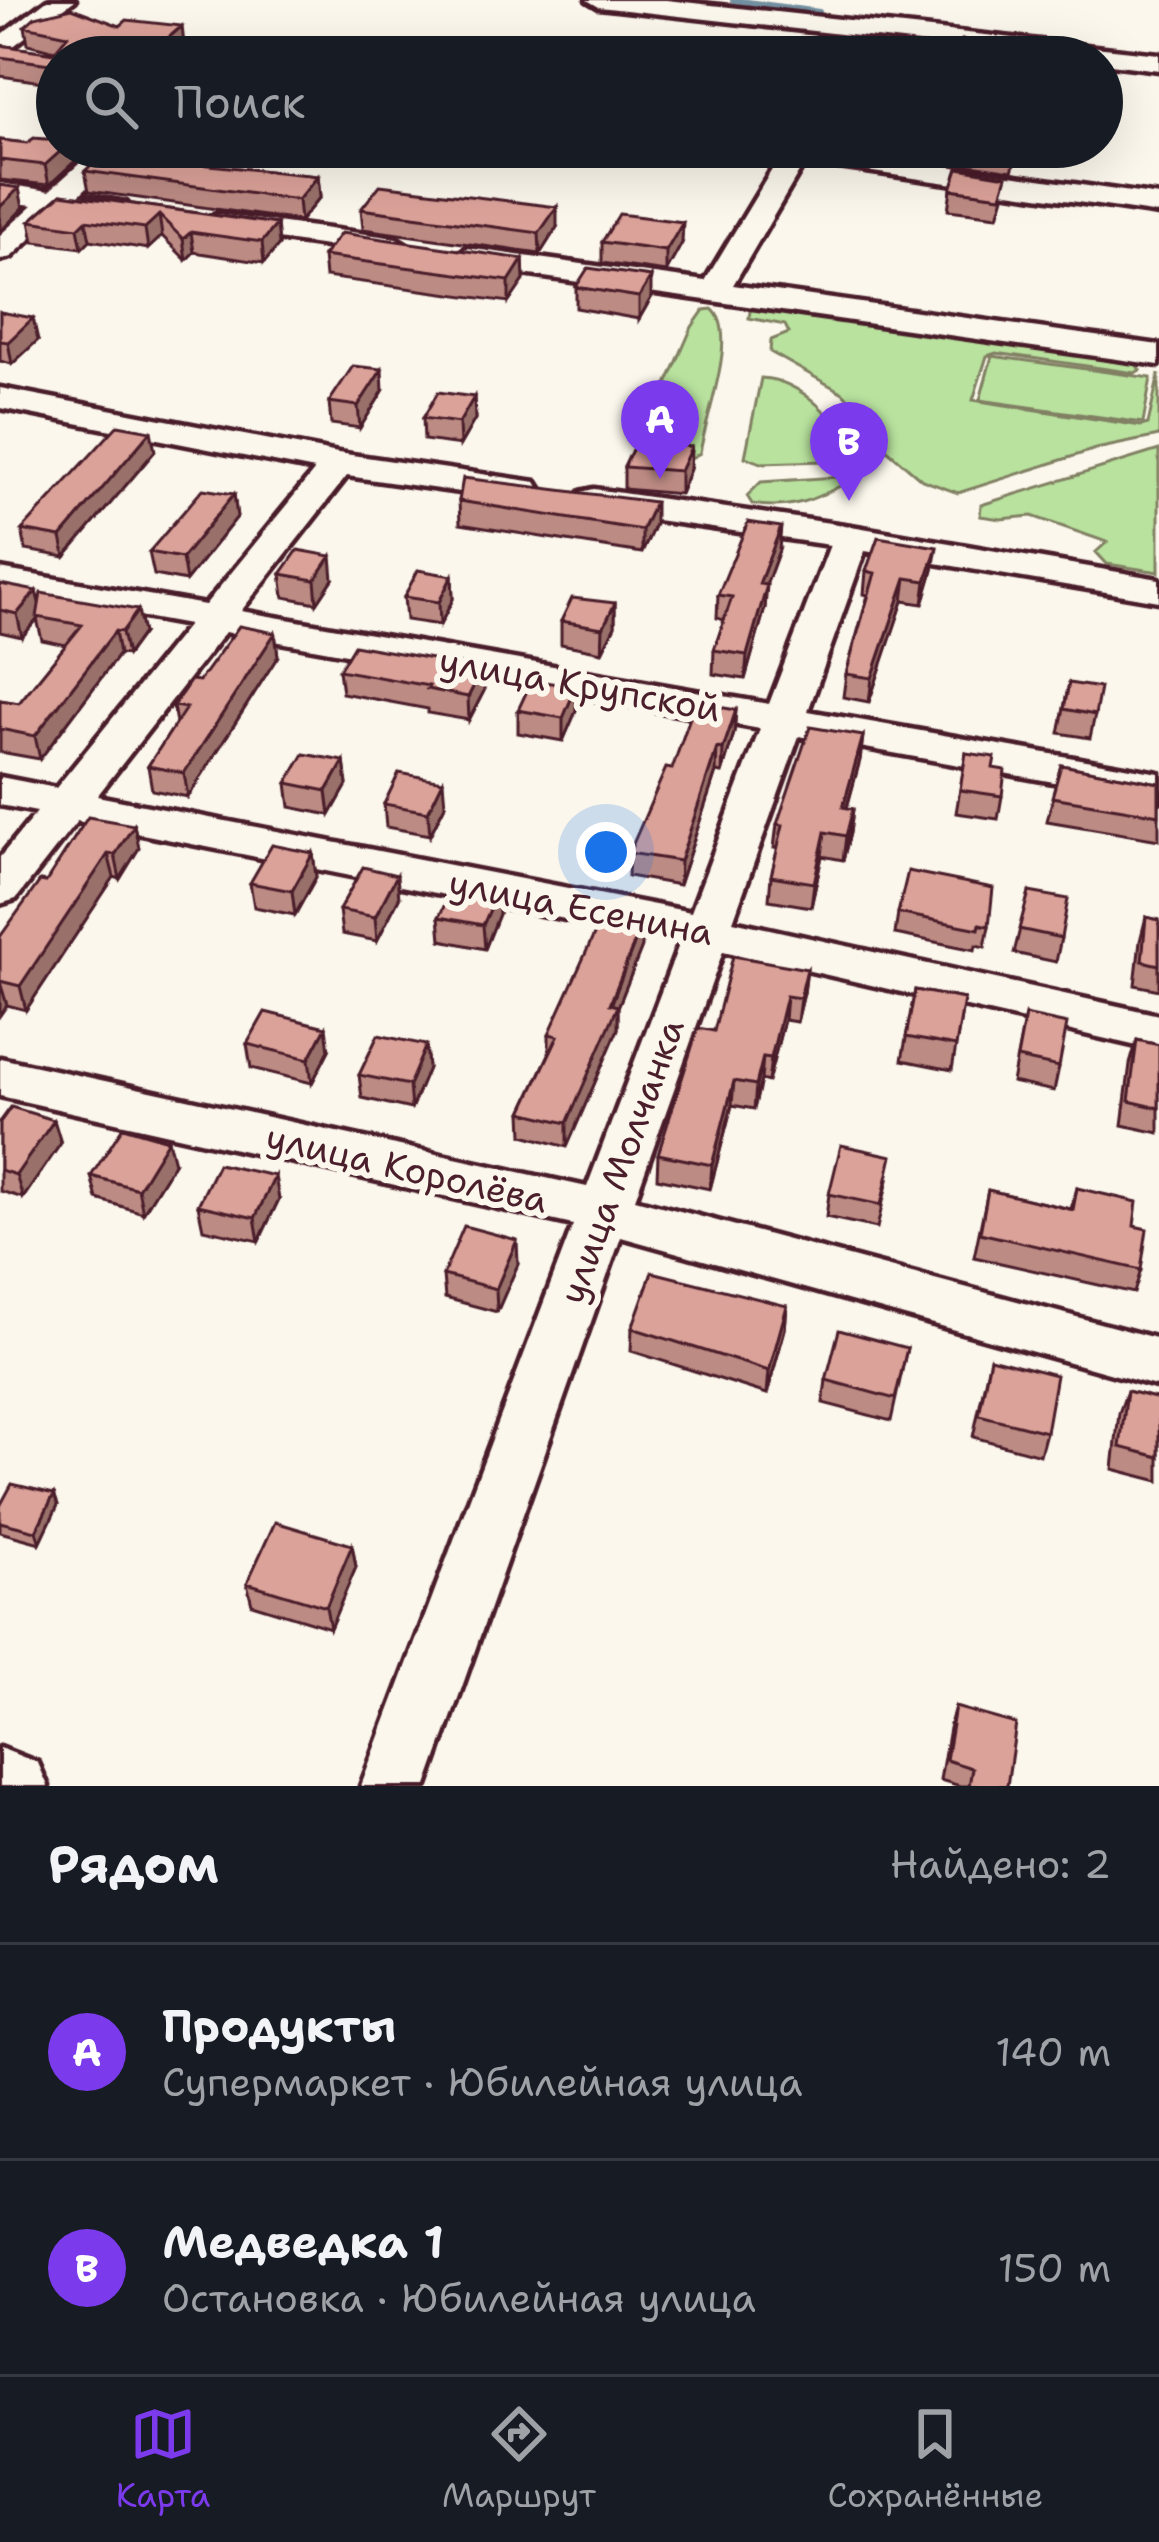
<!DOCTYPE html>
<html lang="ru">
<meta charset="utf-8">
<style>
:root{--surface:#171b24;--page:#20242c;--text:#f1f3f6;--muted:#9ea1a6;--line:#363941;--accent:#7c3aed}
body{margin:0;font-family:"Shantell Sans",sans-serif;background:var(--page);color:var(--text)}
.you{position:absolute;left:606px;top:852px;width:42px;height:42px;margin:-30px;border:9px solid #fff;border-radius:50%;background:#1a73e8;box-shadow:0 0 0 18px #1a73e833}
.badge{display:grid;place-items:center;width:78px;height:78px;border-radius:50%;background:var(--accent);color:#fff;font-size:39px;font-weight:700}
.pin{position:absolute;translate:-50% -99px;filter:drop-shadow(0 3px 6px #0008)}
.pin::after{content:'';position:absolute;top:63px;width:42px;height:36px;background:inherit;clip-path:polygon(0 0,100% 0,50% 100%)}
.list{margin:0;padding:0;list-style:none}
h2{display:flex;justify-content:space-between;align-items:center;height:156px;margin:0;padding:0 48px;font-size:51px}
h2 small{font-size:39px;font-weight:400;color:var(--muted)}
.list li{display:grid;grid-template-columns:78px 1fr auto;gap:36px;align-items:center;box-sizing:border-box;height:216px;padding:0 48px;border-top:3px solid var(--line)}
.list b{display:block;font-size:45px;white-space:nowrap}
.list p{margin:0;font-size:39px;white-space:nowrap;color:var(--muted)}
.list em{font-size:39px;font-style:normal;color:var(--muted)}
.icon{flex:none;width:66px;height:66px;fill:none;stroke:currentColor;stroke-width:2;stroke-linecap:round;stroke-linejoin:round}
.map{position:relative;flex:none;width:1159px;height:1786px;overflow:hidden}
.search{position:absolute;background:var(--surface);box-shadow:0 12px 48px #0002;left:36px;right:36px;top:36px;height:132px;display:flex;align-items:center;gap:30px;box-sizing:border-box;padding:0 42px;border-radius:66px;color:var(--muted);font-size:45px}
.sheet{height:588px;background:var(--surface)}
nav{display:flex;justify-content:space-around;align-items:center;box-sizing:border-box;height:168px;border-top:3px solid var(--line);background:var(--surface);font-size:33px;color:var(--muted)}
nav a{display:grid;justify-items:center;gap:6px}
nav .on{color:var(--accent)}
.map>svg:first-child{display:block}
</style>
<div class="map">
<svg width="1159" height="1786" viewBox="0 0 1159 1786">
<rect width="100%" height="100%" fill="#fbf7ec"/>
<filter id="ink" filterUnits="userSpaceOnUse"><feTurbulence type="fractalNoise" baseFrequency=".00833" numOctaves="2"/><feDisplacementMap in="SourceGraphic" scale="24" xChannelSelector="R" yChannelSelector="G"/><feConvolveMatrix kernelMatrix="1 2 1 2 8 2 1 2 1" color-interpolation-filters="sRGB"/></filter>
<g filter="url(#ink)">
<path fill="#b8e29e" stroke="#818064" stroke-width="3" d="M 759,306 L 1136,364 L 1140,370 L 1135,373 L 996,353 L 987,356 L 973,400 L 1141,426 L 1148,424 L 1159,374 L 1159,436 L 1096,449 L 958,493 L 922,480 L 872,437 L 861,412 L 843,393 L 770,352 L 771,340 L 789,333 L 785,325 L 749,318 L 750,311 Z
M 712,309 C 740,332 705,418 700,453 L 682,463 L 638,451 L 692,327 L 704,310 Z
M 992,356 L 1151,378 L 1143,423 L 980,400 Z
M 761,378 C 803,380 842,424 857,460 L 761,463 L 745,457 Z
M 1159,450 L 1159,572 L 1107,564 L 1096,552 L 1107,542 L 1032,516 L 1001,519 L 980,516 L 981,505 Z
M 837,477 L 848,482 C 816,499 790,511 752,504 L 747,496 L 761,482 Z"/>
<g fill="none" stroke-linecap="round" stroke-linejoin="round">
<path stroke="#7390a1" stroke-width="6" d="M 733,0 L 819,12"/>
<defs>
<path id="minor" d="M 47,0 L 75,0 L 0,56 L 0,36 Z
M 587,0 L 666,0 L 1159,54 L 1159,70 L 1102,63 L 1102,57 L 1044,57 L 599,7 Z
M 98,147 L 128,147 L 79,195 L 126,203 L 131,209 L 126,215 L 62,210 L 11,257 L 0,260 L 0,235 L 33,205 L 0,201 L 0,183 L 49,191 Z
M 752,147 L 812,147 L 1159,196 L 1159,214 L 805,162 L 733,285 L 1159,345 L 1159,365 L 467,266 L 452,257 L 467,248 L 705,281 L 779,158 L 756,153 Z
M 217,214 L 396,238 L 411,247 L 396,256 L 207,229 L 202,223 Z
M 0,388 L 338,453 L 536,482 L 541,490 L 536,498 L 523,501 L 347,476 L 241,611 L 769,704 L 830,545 L 594,511 L 581,508 L 576,500 L 581,492 L 594,489 L 851,526 L 1159,579 L 1159,601 L 865,551 L 808,711 L 1159,773 L 1159,801 L 799,736 L 733,921 L 1159,1015 L 1159,1051 L 723,951 L 635,1199 L 1159,1339 L 1159,1387 L 621,1237 L 427,1786 L 361,1786 L 573,1225 L 0,1096 L 0,1058 L 587,1187 L 680,942 L 77,821 L 16,899 L 0,904 L 0,857 L 37,812 L 0,805 L 0,777 L 56,788 L 188,625 L 0,591 L 0,569 L 205,605 L 315,470 L 0,408 ZM 225,632 L 760,729 L 691,912 L 97,796 Z
M 0,1748 L 38,1763 L 48,1786 L 0,1786 Z"/>
</defs>
<use href="#minor" stroke="#4a1f2b" stroke-width="9"/>
<use href="#minor" fill="#fbf7ec" fill-rule="evenodd"/>
</g>
<path fill="#bc8b84" stroke="#4a1f2b" stroke-width="3" d="M 25,26 L 120,26 L 184,45 L 57,57 L 57,84 L 0,76 L 0,45 L 53,53 L 55,51 L 28,44 Z
M 0,140 L 57,147 L 73,147 L 75,161 L 49,185 L 0,180 Z
M 548,147 L 657,147 L 646,162 L 548,149 Z
M 925,147 L 1019,147 L 1012,171 L 964,164 Z
M 138,158 L 318,176 L 320,197 L 300,221 L 89,191 L 85,171 Z
M 951,189 L 1004,196 L 998,216 L 948,210 Z
M 61,194 L 277,224 L 279,245 L 264,263 L 194,252 L 186,260 L 162,236 L 148,249 L 90,240 L 82,248 L 34,242 L 30,221 Z
M 361,209 L 557,227 L 540,254 L 363,229 Z
M 602,242 L 682,243 L 666,272 L 602,263 Z
M 323,256 L 523,259 L 524,280 L 509,302 L 325,277 Z
M 576,287 L 651,298 L 639,319 L 576,308 Z
M 0,312 L 38,340 L 12,364 L 0,361 Z
M 383,391 L 360,428 L 331,424 L 329,402 Z
M 474,397 L 475,419 L 460,445 L 424,440 L 423,418 Z
M 691,447 L 690,469 L 680,494 L 624,489 L 624,467 Z
M 155,451 L 65,557 L 26,550 L 22,530 Z
M 234,494 L 237,517 L 186,581 L 154,575 L 149,552 Z
M 459,501 L 655,524 L 642,553 L 460,524 Z
M 779,550 L 766,585 L 765,608 L 745,679 L 713,674 L 714,650 L 724,620 L 717,618 L 718,595 Z
M 933,570 L 923,604 L 903,601 L 869,702 L 843,697 L 846,674 L 868,595 L 864,594 L 866,571 Z
M 281,574 L 333,579 L 317,603 L 284,597 Z
M 452,576 L 453,599 L 440,625 L 406,620 L 404,597 Z
M 0,584 L 39,603 L 143,633 L 127,655 L 119,654 L 40,759 L 0,752 L 0,700 L 19,703 L 66,645 L 42,640 L 37,619 L 22,637 L 0,632 Z
M 615,603 L 615,626 L 602,652 L 561,644 L 561,621 Z
M 275,633 L 278,656 L 188,797 L 152,790 L 148,766 L 176,723 L 173,706 L 199,681 Z
M 483,668 L 484,691 L 469,720 L 428,713 L 428,709 L 342,693 L 339,670 Z
M 1069,683 L 1095,715 L 1090,738 L 1059,733 Z
M 518,710 L 576,711 L 563,741 L 518,733 Z
M 736,710 L 734,733 L 722,773 L 716,772 L 679,885 L 628,876 L 629,853 L 672,769 Z
M 863,736 L 860,760 L 847,808 L 853,809 L 850,833 L 843,860 L 822,856 L 811,907 L 769,900 L 771,876 L 778,848 L 774,848 L 777,824 Z
M 966,753 L 993,768 L 1002,796 L 998,819 L 956,813 Z
M 344,761 L 347,785 L 330,815 L 290,807 L 287,783 Z
M 1061,765 L 1159,783 L 1159,840 L 1047,821 Z
M 384,804 L 445,805 L 430,835 L 386,827 Z
M 134,825 L 139,848 L 120,879 L 114,877 L 26,1010 L 7,1005 L 0,1015 L 0,937 L 46,882 Z
M 313,853 L 316,877 L 295,915 L 254,907 L 250,883 Z
M 1029,892 L 1061,938 L 1056,962 L 1014,953 Z
M 399,898 L 377,941 L 342,934 L 339,910 Z
M 898,913 L 989,926 L 985,947 L 976,945 L 975,950 L 895,934 Z
M 499,914 L 485,949 L 441,940 L 439,917 Z
M 1146,917 L 1159,920 L 1159,990 L 1135,985 L 1140,941 Z
M 642,947 L 618,1007 L 618,1029 L 567,1147 L 523,1135 L 522,1112 L 549,1054 L 549,1034 Z
M 807,969 L 804,993 L 797,1022 L 784,1020 L 768,1082 L 761,1080 L 754,1109 L 732,1105 L 710,1189 L 657,1178 L 658,1154 Z
M 915,990 L 964,999 L 952,1070 L 902,1060 Z
M 1025,1015 L 1059,1067 L 1054,1091 L 1012,1082 Z
M 1137,1040 L 1159,1045 L 1159,1133 L 1122,1125 L 1130,1064 Z
M 247,1044 L 329,1050 L 312,1083 L 251,1068 Z
M 426,1045 L 428,1068 L 411,1109 L 362,1098 L 359,1075 Z
M 0,1122 L 61,1143 L 23,1198 L 0,1191 Z
M 174,1163 L 143,1213 L 97,1199 L 91,1176 Z
M 888,1180 L 877,1228 L 826,1217 L 829,1194 Z
M 1077,1188 L 1134,1226 L 1141,1270 L 1134,1293 L 974,1257 L 988,1190 L 1071,1209 Z
M 279,1199 L 259,1241 L 203,1229 L 198,1205 Z
M 518,1264 L 497,1312 L 445,1298 L 443,1275 Z
M 787,1306 L 785,1329 L 767,1394 L 631,1351 L 632,1328 Z
M 907,1348 L 891,1421 L 823,1403 L 826,1380 Z
M 990,1358 L 1046,1432 L 1040,1455 L 973,1437 Z
M 1127,1391 L 1159,1399 L 1159,1481 L 1113,1469 L 1119,1413 Z
M 54,1494 L 58,1505 L 40,1543 L 0,1532 L 0,1506 Z
M 352,1545 L 356,1567 L 330,1628 L 252,1604 L 247,1583 Z
M 955,1707 L 1007,1786 L 960,1786 L 940,1780 L 949,1728 Z"/>
<path fill="#99716b" stroke="#4a1f2b" stroke-width="3" d="M 182,26 L 184,45 L 171,57 L 146,57 Z
M 65,147 L 73,147 L 75,161 L 49,185 L 45,165 Z
M 647,147 L 657,147 L 646,162 Z
M 318,176 L 320,197 L 300,221 L 298,200 Z
M 19,188 L 23,208 L 0,232 L 0,207 Z
M 557,207 L 557,227 L 540,254 L 539,233 Z
M 159,215 L 162,236 L 148,249 L 145,228 Z
M 86,220 L 90,240 L 82,248 L 78,228 Z
M 683,222 L 682,243 L 666,272 L 666,251 Z
M 277,224 L 279,245 L 264,263 L 262,242 Z
M 191,232 L 194,252 L 186,260 L 183,239 Z
M 523,259 L 524,280 L 509,302 L 509,281 Z
M 651,277 L 651,298 L 639,319 L 639,297 Z
M 33,318 L 38,340 L 12,364 L 8,342 Z
M 382,369 L 383,391 L 360,428 L 358,406 Z
M 474,397 L 475,419 L 460,445 L 459,423 Z
M 151,431 L 155,451 L 65,557 L 61,537 Z
M 691,447 L 690,469 L 680,494 L 680,471 Z
M 234,494 L 237,517 L 186,581 L 182,558 Z
M 655,502 L 655,524 L 642,553 L 642,530 Z
M 781,527 L 779,550 L 758,607 L 759,584 Z
M 937,547 L 933,570 L 923,604 L 926,581 Z
M 331,556 L 333,579 L 317,603 L 315,580 Z
M 452,576 L 453,599 L 440,625 L 439,602 Z
M 906,578 L 903,601 L 869,702 L 872,678 Z
M 767,585 L 765,608 L 745,679 L 747,655 Z
M 36,591 L 42,614 L 22,637 L 17,614 Z
M 615,603 L 615,626 L 602,652 L 603,628 Z
M 138,610 L 143,633 L 127,655 L 122,632 Z
M 115,631 L 119,654 L 40,759 L 35,736 Z
M 275,633 L 278,656 L 188,797 L 184,773 Z
M 483,668 L 484,691 L 469,720 L 468,697 Z
M 576,687 L 576,711 L 563,741 L 563,718 Z
M 736,710 L 734,733 L 722,773 L 723,749 Z
M 863,736 L 860,760 L 840,831 L 843,807 Z
M 717,748 L 716,772 L 679,885 L 680,861 Z
M 344,761 L 347,785 L 330,815 L 327,791 Z
M 443,781 L 445,805 L 430,835 L 428,812 Z
M 853,809 L 850,833 L 843,860 L 846,836 Z
M 134,825 L 139,848 L 120,879 L 115,855 Z
M 825,832 L 822,856 L 811,907 L 814,883 Z
M 313,853 L 316,877 L 295,915 L 292,891 Z
M 108,854 L 114,877 L 26,1010 L 20,986 Z
M 397,875 L 399,898 L 377,941 L 375,917 Z
M 498,891 L 499,914 L 485,949 L 483,925 Z
M 642,923 L 642,947 L 618,1007 L 618,1029 L 567,1147 L 567,1123 Z
M 807,969 L 804,993 L 797,1022 L 800,998 Z
M 0,982 L 7,1005 L 0,1015 Z
M 786,996 L 784,1020 L 768,1082 L 771,1058 Z
M 326,1027 L 329,1050 L 312,1083 L 309,1059 Z
M 426,1045 L 428,1068 L 411,1109 L 409,1085 Z
M 763,1057 L 761,1080 L 754,1109 L 756,1085 Z
M 734,1081 L 732,1105 L 710,1189 L 712,1165 Z
M 54,1120 L 61,1143 L 23,1198 L 16,1175 Z
M 168,1140 L 174,1163 L 143,1213 L 138,1189 Z
M 275,1176 L 279,1199 L 259,1241 L 255,1218 Z
M 517,1240 L 518,1264 L 497,1312 L 496,1289 Z
M 787,1306 L 785,1329 L 767,1394 L 769,1371 Z
M 54,1494 L 58,1505 L 40,1543 L 36,1531 Z
M 352,1545 L 356,1567 L 330,1628 L 326,1607 Z"/>
<path fill="#dba299" stroke="#4a1f2b" stroke-width="3" d="M 72,8 L 120,26 L 127,20 L 182,26 L 146,57 L 57,57 L 57,65 L 0,57 L 0,45 L 53,53 L 68,35 L 25,26 L 35,17 Z
M 962,40 L 988,43 L 982,57 L 956,57 Z
M 279,45 L 361,53 L 367,48 L 402,52 L 396,57 L 267,57 Z
M 34,138 L 57,140 L 57,147 L 65,147 L 45,165 L 0,160 L 0,140 L 27,143 Z
M 110,147 L 137,149 L 129,157 L 318,176 L 298,200 L 85,171 Z
M 965,147 L 1016,147 L 1014,154 Z
M 958,168 L 1007,176 L 1001,196 L 951,189 Z
M 0,185 L 19,188 L 0,207 Z
M 380,185 L 557,207 L 539,233 L 361,209 Z
M 61,194 L 277,224 L 262,242 L 191,232 L 183,239 L 159,215 L 145,228 L 86,220 L 78,228 L 30,221 Z
M 619,214 L 683,222 L 666,251 L 602,242 Z
M 341,233 L 523,259 L 509,281 L 323,256 Z
M 588,268 L 651,277 L 639,297 L 576,287 Z
M 0,312 L 33,318 L 8,342 L 0,341 Z
M 353,366 L 382,369 L 358,406 L 329,402 Z
M 438,392 L 474,397 L 459,423 L 423,418 Z
M 118,425 L 151,431 L 61,537 L 22,530 Z
M 637,439 L 691,447 L 680,471 L 624,467 Z
M 463,478 L 655,502 L 642,530 L 459,501 Z
M 203,489 L 234,494 L 182,558 L 149,552 Z
M 748,522 L 781,527 L 759,584 L 767,585 L 747,655 L 714,650 L 732,597 L 718,595 Z
M 878,537 L 937,547 L 926,581 L 906,578 L 872,678 L 846,674 L 875,573 L 866,571 Z
M 298,550 L 331,556 L 315,580 L 281,574 Z
M 418,570 L 452,576 L 439,602 L 404,597 Z
M 0,584 L 36,591 L 17,614 L 0,610 Z
M 41,593 L 138,610 L 122,632 L 115,631 L 35,736 L 0,729 L 0,700 L 19,703 L 82,625 L 37,617 Z
M 572,598 L 615,603 L 603,628 L 561,621 Z
M 239,626 L 275,633 L 184,773 L 148,766 L 186,708 L 173,706 L 191,680 L 199,681 Z
M 354,645 L 483,668 L 468,697 L 427,689 L 429,686 L 339,670 Z
M 532,680 L 576,687 L 563,718 L 518,710 Z
M 1069,683 L 1100,688 L 1095,715 L 1064,709 Z
M 695,703 L 736,710 L 723,749 L 717,748 L 680,861 L 629,853 L 666,768 L 672,769 Z
M 810,727 L 863,736 L 843,807 L 853,809 L 846,836 L 825,832 L 814,883 L 771,876 L 783,825 L 777,824 Z
M 966,753 L 995,757 L 993,768 L 1005,770 L 1002,796 L 960,790 Z
M 304,754 L 344,761 L 327,791 L 287,783 Z
M 1061,765 L 1159,783 L 1159,815 L 1052,797 Z
M 399,773 L 443,781 L 428,812 L 384,804 Z
M 88,817 L 134,825 L 115,855 L 108,854 L 20,986 L 0,981 L 0,937 L 40,881 L 46,882 Z
M 272,845 L 313,853 L 292,891 L 250,883 Z
M 363,867 L 397,875 L 375,917 L 339,910 Z
M 908,871 L 993,888 L 989,926 L 980,924 L 979,929 L 898,913 Z
M 455,882 L 498,891 L 483,925 L 439,917 Z
M 1029,892 L 1068,899 L 1061,938 L 1019,929 Z
M 603,915 L 642,923 L 610,1004 L 618,1006 L 567,1123 L 522,1112 L 558,1036 L 549,1034 Z
M 1146,917 L 1159,920 L 1159,965 L 1142,961 Z
M 733,956 L 807,969 L 800,998 L 786,996 L 771,1058 L 763,1057 L 756,1085 L 734,1081 L 712,1165 L 658,1154 L 698,1028 L 714,1031 Z
M 915,990 L 964,999 L 956,1046 L 906,1037 Z
M 265,1012 L 326,1027 L 309,1059 L 247,1044 Z
M 1025,1015 L 1067,1024 L 1059,1067 L 1017,1058 Z
M 378,1035 L 426,1045 L 409,1085 L 359,1075 Z
M 1137,1040 L 1159,1045 L 1159,1108 L 1129,1101 Z
M 11,1107 L 54,1120 L 16,1175 L 0,1170 L 0,1122 Z
M 123,1127 L 168,1140 L 138,1189 L 91,1176 Z
M 841,1145 L 892,1156 L 881,1205 L 829,1194 Z
M 218,1164 L 275,1176 L 255,1218 L 198,1205 Z
M 1077,1188 L 1137,1202 L 1134,1226 L 1147,1229 L 1141,1270 L 980,1233 L 988,1190 L 1073,1210 Z
M 464,1226 L 517,1240 L 496,1289 L 443,1275 Z
M 652,1272 L 787,1306 L 769,1371 L 632,1328 Z
M 839,1330 L 907,1348 L 895,1399 L 826,1380 Z
M 990,1358 L 1056,1375 L 1046,1432 L 979,1415 Z
M 1127,1391 L 1159,1399 L 1159,1457 L 1120,1447 Z
M 12,1484 L 54,1494 L 36,1531 L 0,1522 L 0,1506 Z
M 275,1522 L 352,1545 L 326,1607 L 247,1583 Z
M 955,1707 L 1016,1724 L 1007,1786 L 969,1786 L 972,1768 L 946,1760 Z"/>
</g>
<g text-anchor="middle" stroke-width="12" stroke-linejoin="round" paint-order="stroke">
<g font-size="36" fill="#4a1f2b" stroke="#fbf7ec">
<text transform="translate(580 684) rotate(10)" y="13">улица Крупской</text>
<text transform="translate(581 907) rotate(11)" y="13">улица Есенина</text>
<text transform="translate(621 1161) rotate(-70)" y="13">улица Молчанка</text>
<text transform="translate(407 1168) rotate(13)" y="13">улица Королёва</text>
</g>
</g>
</svg>
<div class="you"></div>
<div class="pin badge" style="left:660px;top:479px">A</div>
<div class="pin badge" style="left:849px;top:501px">B</div>
<div class="search"><svg class="icon" aria-label="search" viewBox="0 0 24 24"><circle cx="10" cy="10" r="6"/><path d="M15 15l6 6"/></svg>Поиск</div>
</div>
<section class="sheet">
<h2>Рядом<small>Найдено: 2</small></h2>
<ul class="list">
<li><span class="badge">A</span><div><b>Продукты</b><p>Супермаркет · Юбилейная улица</p></div><em>140 m</em></li>
<li><span class="badge">B</span><div><b>Медведка 1</b><p>Остановка · Юбилейная улица</p></div><em>150 m</em></li>
</ul>
</section>
<nav>
<a class="on"><svg class="icon" aria-label="map" viewBox="0 0 24 24"><path d="M3 6l6-2 6 2 6-2v14l-6 2-6-2-6 2zM9 4v14M15 6v14"/></svg>Карта</a>
<a><svg class="icon" aria-label="directions" viewBox="0 0 24 24"><path d="M12 3l9 9-9 9-9-9zM9 14v-3h6M13 9l2 2-2 2"/></svg>Маршрут</a>
<a><svg class="icon" aria-label="saved" viewBox="0 0 24 24"><path d="M7 4h10v16l-5-4-5 4z"/></svg>Сохранённые</a>
</nav>
